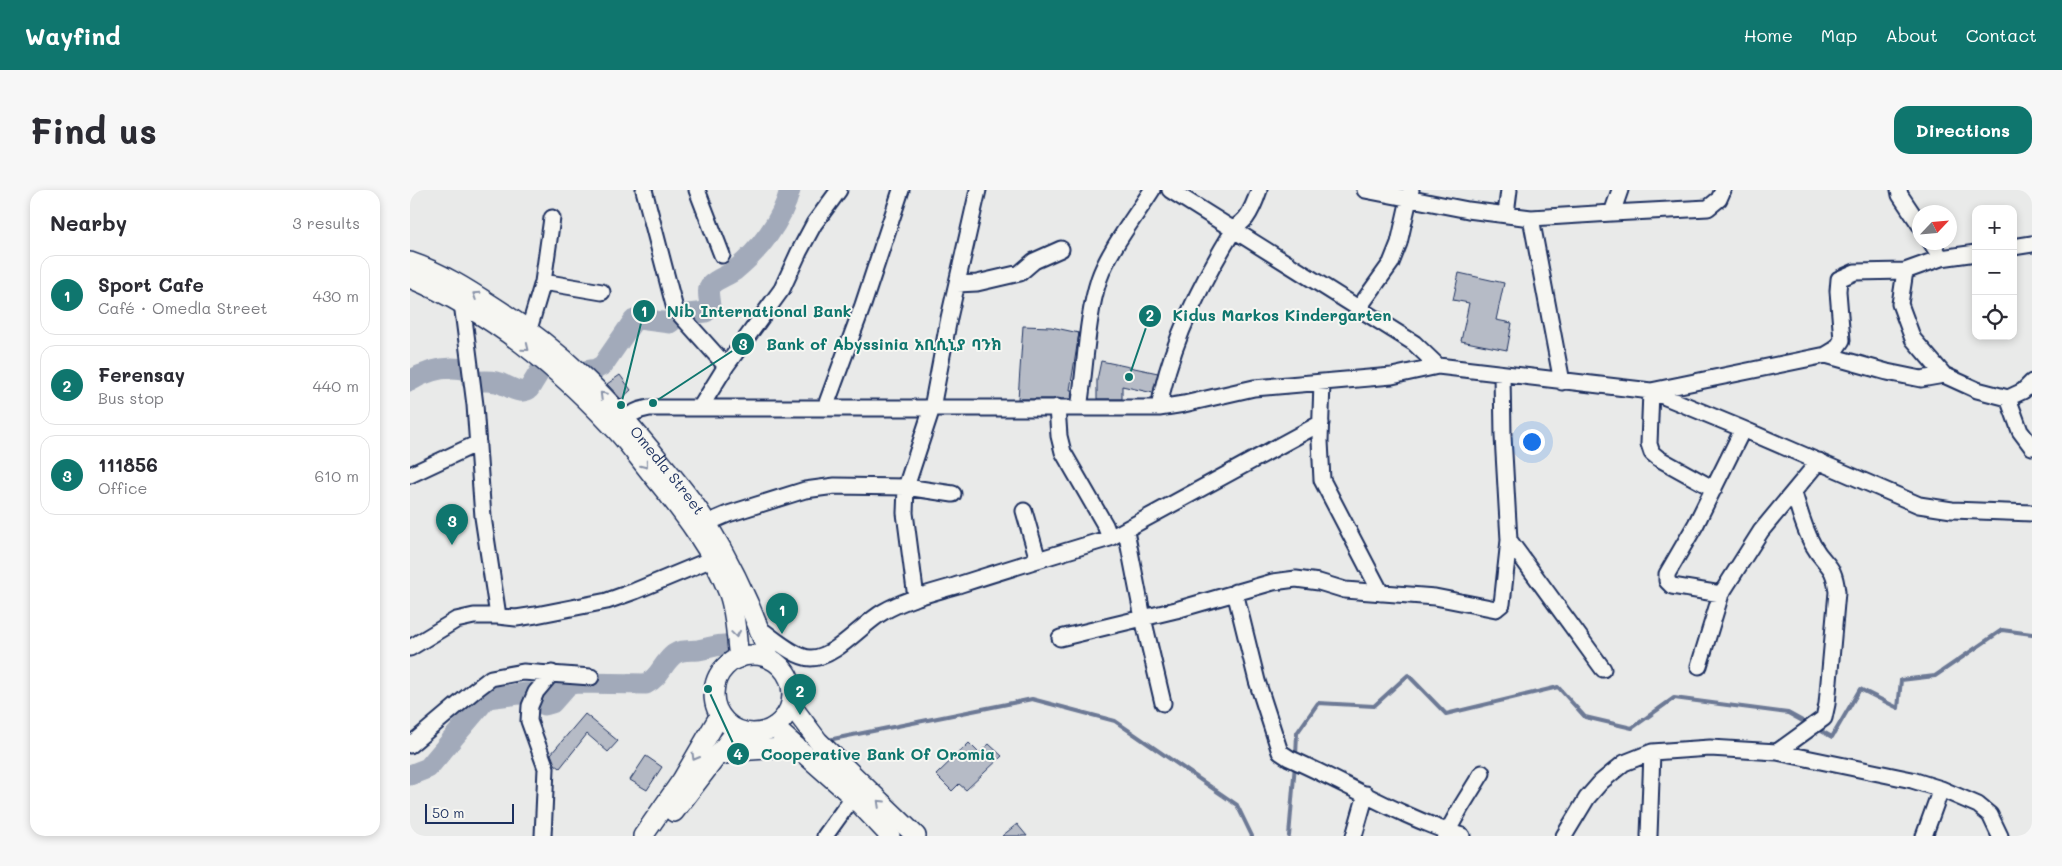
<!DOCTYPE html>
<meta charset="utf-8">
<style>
:root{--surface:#fff;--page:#f7f7f7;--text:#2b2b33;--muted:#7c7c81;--line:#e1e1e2;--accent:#0f766e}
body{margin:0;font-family:Mali,"Noto Sans Ethiopic",sans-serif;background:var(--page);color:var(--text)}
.controls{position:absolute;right:15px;top:15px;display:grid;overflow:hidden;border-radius:10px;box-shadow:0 2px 8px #0003}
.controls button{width:45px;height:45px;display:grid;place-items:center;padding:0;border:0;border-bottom:1px solid var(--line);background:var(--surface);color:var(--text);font:25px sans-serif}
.compass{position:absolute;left:1502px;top:15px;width:45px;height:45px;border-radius:50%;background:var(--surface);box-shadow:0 2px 8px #0003;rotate:64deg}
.scale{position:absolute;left:15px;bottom:12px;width:89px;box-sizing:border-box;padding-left:5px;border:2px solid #1b2f5e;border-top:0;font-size:14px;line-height:18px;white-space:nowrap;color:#1b2f5e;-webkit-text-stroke:4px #f6f6f2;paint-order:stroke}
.you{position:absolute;left:1121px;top:251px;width:18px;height:18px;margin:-12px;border:4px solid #fff;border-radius:50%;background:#1a73e8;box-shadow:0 0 0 8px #1a73e833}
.badge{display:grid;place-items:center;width:32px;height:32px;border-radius:50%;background:var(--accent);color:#fff;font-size:16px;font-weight:700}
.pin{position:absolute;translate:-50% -41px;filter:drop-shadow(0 1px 2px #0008)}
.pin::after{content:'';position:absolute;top:26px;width:18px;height:15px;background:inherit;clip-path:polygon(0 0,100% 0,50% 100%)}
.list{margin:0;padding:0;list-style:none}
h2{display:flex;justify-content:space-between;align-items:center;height:65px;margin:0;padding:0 20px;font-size:21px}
h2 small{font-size:16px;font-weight:400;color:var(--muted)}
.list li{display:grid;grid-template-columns:32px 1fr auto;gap:15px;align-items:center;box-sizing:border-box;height:80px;margin:0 10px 10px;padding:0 10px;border:1px solid var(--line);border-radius:15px}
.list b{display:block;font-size:19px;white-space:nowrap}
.list p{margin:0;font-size:16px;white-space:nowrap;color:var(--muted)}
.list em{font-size:16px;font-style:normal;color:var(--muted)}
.icon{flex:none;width:28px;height:28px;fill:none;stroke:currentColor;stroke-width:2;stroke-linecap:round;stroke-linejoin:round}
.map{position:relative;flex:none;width:1622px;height:646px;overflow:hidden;border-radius:15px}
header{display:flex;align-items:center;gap:30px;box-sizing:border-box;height:70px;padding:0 25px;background:var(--accent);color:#fff}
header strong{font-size:24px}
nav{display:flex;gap:28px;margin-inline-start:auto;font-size:18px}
.intro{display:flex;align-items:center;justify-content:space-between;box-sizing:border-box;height:120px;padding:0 30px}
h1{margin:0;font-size:35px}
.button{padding:12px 22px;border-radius:15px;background:var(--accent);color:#fff;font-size:18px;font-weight:700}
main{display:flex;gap:30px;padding:0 30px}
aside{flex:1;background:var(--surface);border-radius:15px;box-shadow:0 2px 8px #0003}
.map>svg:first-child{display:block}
</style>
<header>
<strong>Wayfind</strong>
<nav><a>Home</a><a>Map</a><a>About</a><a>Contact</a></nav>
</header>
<div class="intro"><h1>Find us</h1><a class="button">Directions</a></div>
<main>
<aside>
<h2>Nearby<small>3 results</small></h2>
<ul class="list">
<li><span class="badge">1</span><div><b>Sport Cafe</b><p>Café · Omedla Street</p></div><em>430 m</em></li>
<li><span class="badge">2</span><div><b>Ferensay</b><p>Bus stop</p></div><em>440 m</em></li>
<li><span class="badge">3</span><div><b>111856</b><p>Office</p></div><em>610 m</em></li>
</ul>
</aside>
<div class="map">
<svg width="1622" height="646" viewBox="0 0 1622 646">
<rect width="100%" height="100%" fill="#e9eae9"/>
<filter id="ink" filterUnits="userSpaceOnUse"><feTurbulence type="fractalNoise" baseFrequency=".02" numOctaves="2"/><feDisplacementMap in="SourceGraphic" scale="10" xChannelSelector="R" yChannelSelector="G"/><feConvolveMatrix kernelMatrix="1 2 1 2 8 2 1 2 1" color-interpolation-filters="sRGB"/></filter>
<g filter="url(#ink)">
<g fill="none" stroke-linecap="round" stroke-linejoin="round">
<path stroke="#6c7995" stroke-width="4" d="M 1406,538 L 1422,547 L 1450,499 L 1488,518 L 1491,490 L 1525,486 L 1592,440 L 1622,444
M 418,550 L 622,509 L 705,531 L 827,615 L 842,646
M 886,567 L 887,543 L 908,513 L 964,516 L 998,485 L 1036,524 L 1148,497 L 1175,527 L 1222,538 L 1264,508 L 1378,523 L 1398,534
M 879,646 L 885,574"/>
<path stroke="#a2aaba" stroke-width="21" d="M 169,182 L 186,179 L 193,175 L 224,130 L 229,129 L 260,133 L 269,125 L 296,122 L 300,117 C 300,111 296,99 301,95 C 306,89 317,86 324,81 C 349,61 372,31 380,0
M 0,191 C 18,180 37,175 58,180
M 62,192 C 69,191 78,190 86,192 C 97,194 108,206 119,199 L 135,173
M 127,511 L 135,515 L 142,513 L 158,495 L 166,493 L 236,494 C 249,488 252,475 262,466 C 270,459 278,461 288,460 C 302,458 307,453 322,455
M 0,585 L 18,578 L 77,508 L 117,503"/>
</g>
<path fill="#b6bbc6" stroke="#1b2f5e" d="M 1049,83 L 1094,93 L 1086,130 L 1102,133 L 1097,160 L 1051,151 L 1059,113 L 1043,110 Z
M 613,136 L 641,137 L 669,143 L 660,200 L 662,200 L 661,209 L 608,209 Z
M 691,171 L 748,183 L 743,203 L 712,196 L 712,209 L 687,209 L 687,190 Z
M 210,185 L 221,200 L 211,209 L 197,194 Z
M 175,524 L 208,551 L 198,562 L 177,544 L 150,578 L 145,574 L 141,564 Z
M 559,553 L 569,563 L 579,554 L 592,566 L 556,600 L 549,594 L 542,601 L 526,585 Z
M 236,566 L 252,577 L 237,600 L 220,590 Z
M 607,634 L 617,646 L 592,646 Z"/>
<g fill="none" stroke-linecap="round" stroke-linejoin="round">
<defs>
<path id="minor" d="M 234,0 L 265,119 L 316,176 L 372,99 L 389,62 L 404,34 L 429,0
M 287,0 L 312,65
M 760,0 L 1004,153 L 1028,176 L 1241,201 L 1333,239 L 1509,315 L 1542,320 L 1622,323
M 955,0 L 1058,20 L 1121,28 L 1202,23 L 1210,0
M 1489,0 L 1490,5 L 1510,35
M 1202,23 L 1298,18 L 1309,9 L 1313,0
M 1096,24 L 1099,0
M 1121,28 L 1152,192
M 1521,52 L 1531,68
M 1603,57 L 1622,54
M 1495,81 L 1490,114 L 1503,149 L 1534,185 L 1567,200 L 1598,208 L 1613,201 L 1622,192
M 133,92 L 192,102
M 547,94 L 567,93 L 610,83 L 624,71 L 651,59
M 948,119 L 981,73 L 989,53 L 1001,0
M 119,139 L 133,92 L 142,28
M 1416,165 L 1477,182 L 1511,189 L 1534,185
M 1092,185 L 1093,246 L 1099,350 L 1193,479
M 912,193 L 910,251 L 912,290 L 971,403
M 1598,208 L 1610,241 L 1622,257
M 647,217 L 649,246 L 653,262 L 695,335 L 700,348
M 290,218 L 316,176
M 415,218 L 453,115 L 491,0
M 669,218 C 676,175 676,130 689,89 C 699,60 725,27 742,0
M 749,218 C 759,158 791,93 823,41 C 826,36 832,33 836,28 C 842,20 846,9 849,0
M 206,235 C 216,226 226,220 239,218 L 749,218 L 774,214 L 844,198 L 982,186 L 1028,176
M 0,285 L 68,253
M 1304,299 L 1248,268 L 1242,263 L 1239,254 L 1241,201 L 1416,165 L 1426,159 L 1432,150 L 1428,101 L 1429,89 L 1445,82 L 1495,81 L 1531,68 L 1566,63
M 614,321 L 628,370
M 297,333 L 318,324 L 395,300 L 425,296 L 496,297 L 543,304
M 716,341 L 733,428 L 753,513
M 825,402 L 847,491 L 870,562 L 879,568 C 936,593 993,628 1052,646
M 1311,404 L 1262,396 L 1257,391 L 1257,384 L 1286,334 L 1333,239
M 506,408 L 495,323 L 496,297 L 522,218 L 539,128 L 568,0
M 88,426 L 106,428 L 126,425 L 197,411 L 225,401 L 302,369
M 349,438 C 362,447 385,468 401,468 C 425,468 452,434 473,422 C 497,408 526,402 551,394 C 601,378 650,363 700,348 L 911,233
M 650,448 L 766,420 L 863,392 L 886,389 L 909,392 L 935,400 L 1025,407 L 1086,419 L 1092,414 L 1099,350
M 0,458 L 46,430 L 64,426 L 88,426 L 73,327 L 65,215 L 52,113
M 1289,476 L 1311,404 L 1351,341 L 1409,271
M 0,555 L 64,501 L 81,488 L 113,482 L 181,487
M 1367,562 L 1414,528 L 1417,514 L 1427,402 C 1424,372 1415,377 1403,355 C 1394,339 1389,320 1384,303
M 133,646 L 136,578 L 119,531 L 120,516 L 126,502 L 142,483
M 415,646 L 443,607
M 944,646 L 956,604
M 1035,646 L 1051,617 L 1072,583
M 1154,646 L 1177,608 L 1191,592 L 1214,573 L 1242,562 L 1300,558 L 1367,562 L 1502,590 L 1531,599 L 1568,615 L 1580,625 L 1590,646
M 1239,646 L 1242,562
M 1514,646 L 1531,599"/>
<g id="major">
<path id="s1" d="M 0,72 C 30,82 57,99 83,116 C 153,161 201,210 253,275 C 268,293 284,312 296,332 C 322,375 344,422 360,469"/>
<path d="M 0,88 C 77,120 146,176 203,237 C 218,252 230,270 244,287 C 273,322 303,361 319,404 C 326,424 326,447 329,468"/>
<circle cx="343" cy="504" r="39"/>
<path d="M 381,515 L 408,551 L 506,646"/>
<path d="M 364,537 L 443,607 L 480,646"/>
<path d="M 307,566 L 327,561 L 386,557"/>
<path d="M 264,622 L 327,540"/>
<path d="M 233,646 L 272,590 L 310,525"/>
</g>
</defs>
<use href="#minor" stroke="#1b2f5e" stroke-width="19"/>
<use href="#major" stroke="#1b2f5e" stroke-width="22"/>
<use href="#minor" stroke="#f6f6f2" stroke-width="15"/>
<use href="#major" stroke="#f6f6f2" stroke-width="19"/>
</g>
<defs><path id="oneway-chevron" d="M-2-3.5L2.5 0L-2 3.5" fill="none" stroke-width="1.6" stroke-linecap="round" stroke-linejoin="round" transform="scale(1.25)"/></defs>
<g stroke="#8892a8">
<use href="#oneway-chevron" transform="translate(66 105) rotate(-147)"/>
<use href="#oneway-chevron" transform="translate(116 158) rotate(39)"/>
<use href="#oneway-chevron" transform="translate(193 205) rotate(-135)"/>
<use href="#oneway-chevron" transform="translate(235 275) rotate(51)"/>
<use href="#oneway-chevron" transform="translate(326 444) rotate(82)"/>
<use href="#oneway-chevron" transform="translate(285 567) rotate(120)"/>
<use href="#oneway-chevron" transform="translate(470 613) rotate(-136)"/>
</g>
</g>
<g text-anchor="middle" stroke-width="4" stroke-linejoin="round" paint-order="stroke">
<g font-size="15" fill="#1b2f5e" stroke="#f6f6f2">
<text dy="5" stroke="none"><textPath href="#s1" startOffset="335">Omedla Street</textPath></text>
</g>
</g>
<path fill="none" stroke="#0f766e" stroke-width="2" d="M211 215L234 121M719 187L740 126M243 213L333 154M298 499L328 564"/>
<g fill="#0f766e" stroke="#f6f6f2" stroke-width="2">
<circle cx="211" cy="215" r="5"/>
<circle cx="719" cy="187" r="5"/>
<circle cx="243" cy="213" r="5"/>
<circle cx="298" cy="499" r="5"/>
<circle cx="234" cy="121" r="12"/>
<circle cx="740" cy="126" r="12"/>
<circle cx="333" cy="154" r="12"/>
<circle cx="328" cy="564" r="12"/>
</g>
<g font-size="15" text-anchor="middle" font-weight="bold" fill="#fff">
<text x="234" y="127">1</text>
<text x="740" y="131">2</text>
<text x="333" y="160">3</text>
<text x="328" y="570">4</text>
</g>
<g font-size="16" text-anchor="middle" font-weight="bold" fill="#0f766e" stroke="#f6f6f2" stroke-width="4" stroke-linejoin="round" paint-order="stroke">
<text x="349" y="127">Nib International Bank</text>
<text x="872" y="131">Kidus Markos Kindergarten</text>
<text x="474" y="160">Bank of Abyssinia አቢሲኒያ ባንክ</text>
<text x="468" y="570">Cooperative Bank Of Oromia</text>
</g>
</svg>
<div class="controls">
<button>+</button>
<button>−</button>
<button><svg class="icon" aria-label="locate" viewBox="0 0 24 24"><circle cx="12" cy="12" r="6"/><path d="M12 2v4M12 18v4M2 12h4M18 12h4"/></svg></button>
</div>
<svg class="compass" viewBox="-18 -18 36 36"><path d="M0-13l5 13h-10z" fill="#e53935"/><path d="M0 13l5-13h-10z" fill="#7c7c81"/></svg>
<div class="scale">50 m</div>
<div class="you"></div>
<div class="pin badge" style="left:372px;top:444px">1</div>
<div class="pin badge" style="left:390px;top:525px">2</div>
<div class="pin badge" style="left:42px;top:355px">3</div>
</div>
</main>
